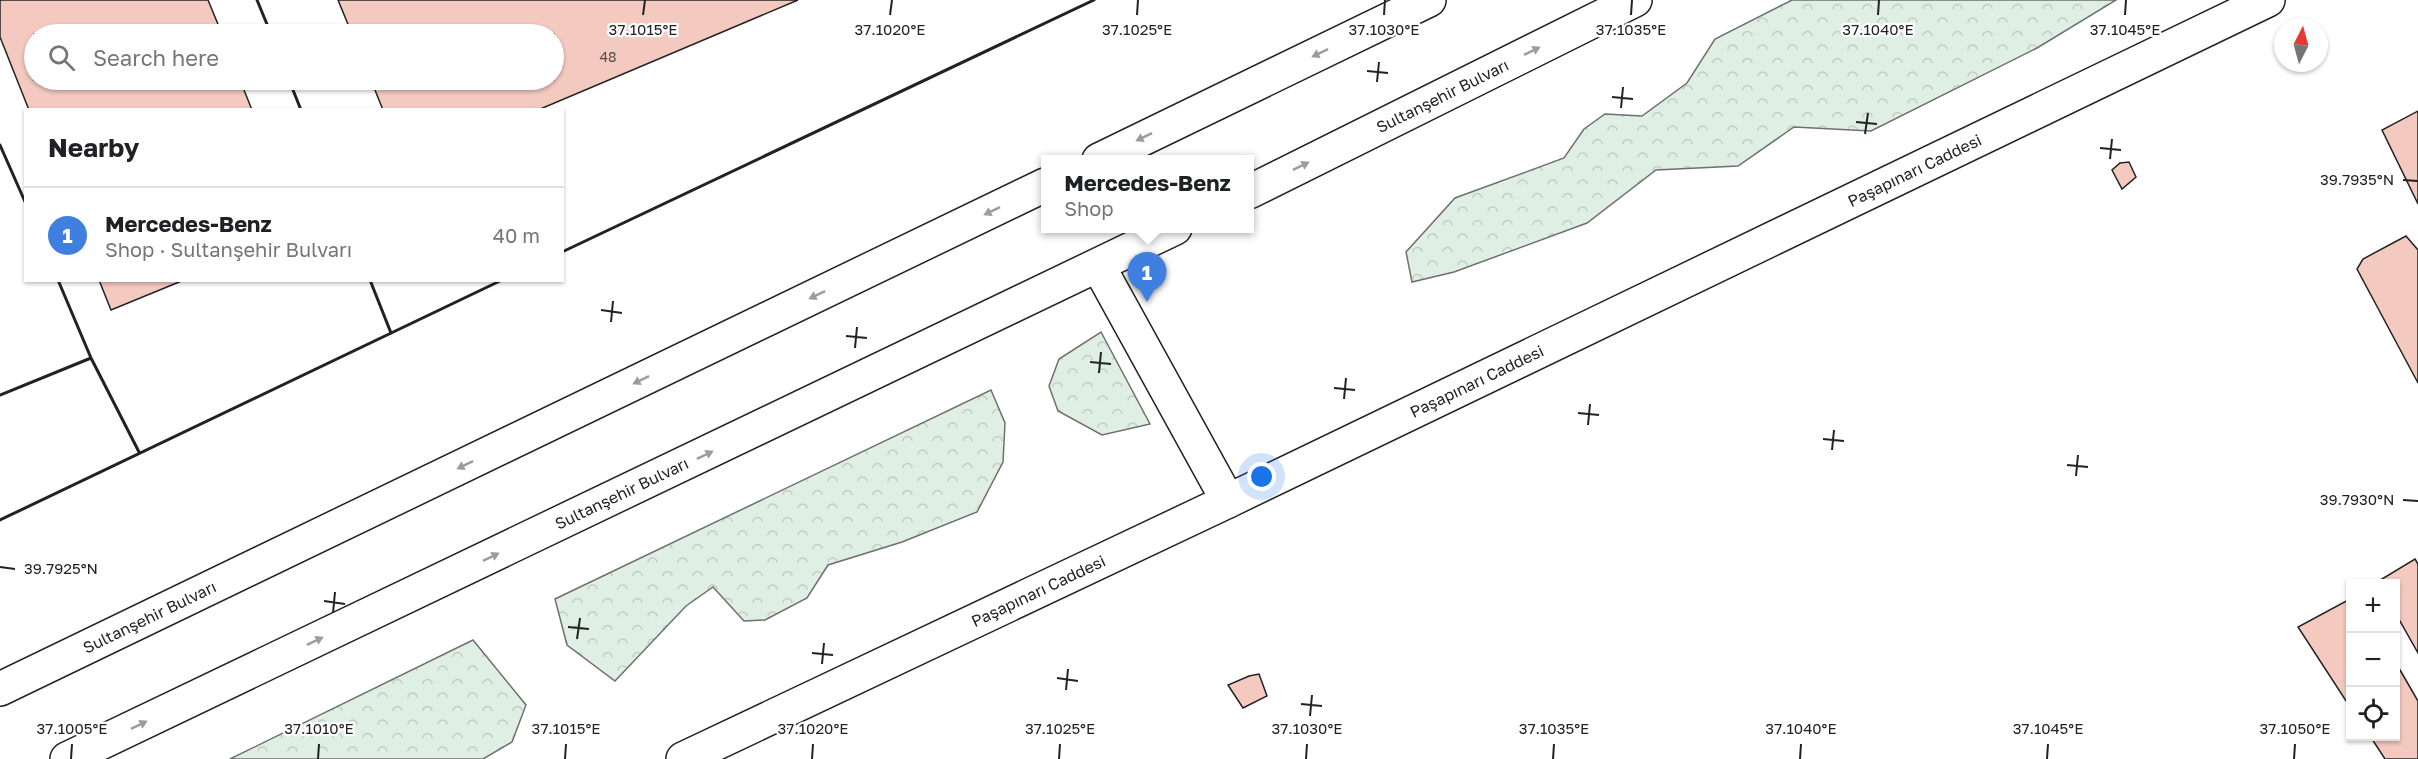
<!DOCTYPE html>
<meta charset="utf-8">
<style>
:root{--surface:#fff;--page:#f2f2f2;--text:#202124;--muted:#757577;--line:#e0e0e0;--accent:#c62828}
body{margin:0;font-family:"Golos Text",sans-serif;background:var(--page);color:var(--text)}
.controls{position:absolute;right:18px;bottom:18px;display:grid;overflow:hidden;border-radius:0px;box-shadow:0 2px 4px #0004}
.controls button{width:54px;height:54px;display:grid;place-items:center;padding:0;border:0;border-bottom:2px solid var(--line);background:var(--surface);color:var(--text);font:30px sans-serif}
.compass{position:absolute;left:2274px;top:18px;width:54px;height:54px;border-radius:50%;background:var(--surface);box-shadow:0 2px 4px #0004;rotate:6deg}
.you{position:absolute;left:1262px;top:477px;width:21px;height:21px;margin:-15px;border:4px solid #fff;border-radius:50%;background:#1a73e8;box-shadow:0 0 0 9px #1a73e833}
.badge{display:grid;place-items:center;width:39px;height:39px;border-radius:50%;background:var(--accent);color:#fff;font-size:20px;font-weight:700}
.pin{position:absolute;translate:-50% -50px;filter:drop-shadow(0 2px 3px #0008)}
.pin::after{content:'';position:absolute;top:32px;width:21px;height:18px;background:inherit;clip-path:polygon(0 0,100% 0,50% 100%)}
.popup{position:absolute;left:1041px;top:155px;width:213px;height:78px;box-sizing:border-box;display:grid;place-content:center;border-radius:0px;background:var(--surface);filter:drop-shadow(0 2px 4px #0005);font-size:20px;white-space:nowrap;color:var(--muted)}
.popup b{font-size:22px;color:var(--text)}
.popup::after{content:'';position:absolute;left:50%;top:100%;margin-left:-12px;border:12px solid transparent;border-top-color:var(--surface)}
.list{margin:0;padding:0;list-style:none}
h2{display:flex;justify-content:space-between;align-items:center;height:78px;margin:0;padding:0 24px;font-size:26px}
h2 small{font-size:20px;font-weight:400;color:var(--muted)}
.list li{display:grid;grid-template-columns:39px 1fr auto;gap:18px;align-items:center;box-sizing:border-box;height:96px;padding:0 24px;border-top:2px solid var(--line)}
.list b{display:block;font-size:22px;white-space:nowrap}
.list p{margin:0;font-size:20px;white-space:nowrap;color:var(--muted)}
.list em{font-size:20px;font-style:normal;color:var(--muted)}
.icon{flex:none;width:33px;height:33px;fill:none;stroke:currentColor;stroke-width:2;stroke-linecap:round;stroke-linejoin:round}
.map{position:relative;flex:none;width:2418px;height:759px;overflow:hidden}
.search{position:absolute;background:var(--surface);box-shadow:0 2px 4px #0004;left:24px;top:24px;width:540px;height:66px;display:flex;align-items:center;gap:15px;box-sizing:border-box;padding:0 21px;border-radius:33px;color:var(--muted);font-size:22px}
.panel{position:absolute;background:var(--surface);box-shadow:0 2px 4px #0004;left:24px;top:108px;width:540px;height:174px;border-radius:0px}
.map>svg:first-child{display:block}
</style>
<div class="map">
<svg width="2418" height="759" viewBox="0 0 2418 759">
<defs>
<pattern id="forest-crowns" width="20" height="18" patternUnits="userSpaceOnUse" patternTransform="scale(1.5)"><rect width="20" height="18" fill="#e0efe3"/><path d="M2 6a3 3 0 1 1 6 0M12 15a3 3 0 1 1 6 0" fill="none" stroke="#c0cdc2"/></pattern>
</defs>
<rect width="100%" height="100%" fill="#fff"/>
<path fill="url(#forest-crowns)" stroke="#6f6f6f" stroke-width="1.5" d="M 1792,0 L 2116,0 L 2037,48 L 1871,131 L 1794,127 L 1738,166 L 1656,170 L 1587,223 L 1454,272 L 1412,282 L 1406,252 L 1455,198 L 1564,158 L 1584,129 L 1605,114 L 1642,116 L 1687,83 L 1715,39 Z
M 1101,332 L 1150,424 L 1102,435 L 1058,411 L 1049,386 L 1059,359 Z
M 991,390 L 1005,423 L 1003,462 L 977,512 L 902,542 L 828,565 L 807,598 L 765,620 L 744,621 L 713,587 L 686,606 L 615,681 L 567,645 L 555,599 Z
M 473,640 L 526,705 L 512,742 L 483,759 L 230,759 Z"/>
<path fill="#f3c9c0" stroke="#222" stroke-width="1.5" d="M 0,0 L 208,0 L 222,34 L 34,34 L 34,80 L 240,80 L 252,110 L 29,110 L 0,37 Z
M 338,0 L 798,0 L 538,110 L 383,110 L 371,80 L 554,80 L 554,34 L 352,34 Z
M 2418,111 L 2418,204 L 2382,130 Z
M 2129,162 L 2136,177 L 2122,189 L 2112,170 L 2120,163 Z
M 2406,236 L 2418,250 L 2418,383 L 2357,269 L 2363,259 Z
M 99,280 L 184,280 L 111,310 Z
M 2415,559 L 2418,564 L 2418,653 L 2396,614 L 2396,584 L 2377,582 Z
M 2350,599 L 2350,707 L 2298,627 Z
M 2396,663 L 2418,701 L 2418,759 L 2385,759 L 2370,736 L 2396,736 Z
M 1259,674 L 1267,696 L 1243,708 L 1228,685 L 1249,676 Z"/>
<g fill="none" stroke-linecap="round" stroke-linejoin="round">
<defs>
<g id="street">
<path d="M 1099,267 L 1228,501"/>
<path id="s1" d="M 683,759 L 1228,501 L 2268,0"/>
</g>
<g id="highway">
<path d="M 1099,160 L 1429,0"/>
<path id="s2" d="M 1249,192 L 1635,0"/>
<path id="s3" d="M 0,689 L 1045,185"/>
<path id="s4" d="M 67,759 L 1175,228"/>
</g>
</defs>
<use href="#street" stroke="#222" stroke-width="36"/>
<use href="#highway" stroke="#222" stroke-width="36"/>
<use href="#street" stroke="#fff" stroke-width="33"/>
<use href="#highway" stroke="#fff" stroke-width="33"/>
<path stroke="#222" stroke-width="3" d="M 257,0 L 271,34
M 289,80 L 301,110
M 0,145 L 26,204
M 562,252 L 1094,0
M 370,280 L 391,333
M 91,358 L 139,452
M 0,395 L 91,358 L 58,280
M 0,520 L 502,280"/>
</g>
<defs><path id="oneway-solid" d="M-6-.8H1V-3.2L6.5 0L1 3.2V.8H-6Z" transform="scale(1.5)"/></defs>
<g fill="#9c9c9c">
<use href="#oneway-solid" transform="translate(1532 51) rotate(-26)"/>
<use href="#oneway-solid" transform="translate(1320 53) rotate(154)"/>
<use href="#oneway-solid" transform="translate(1144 137) rotate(154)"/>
<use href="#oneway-solid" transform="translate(1301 166) rotate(-26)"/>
<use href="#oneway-solid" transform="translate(992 211) rotate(154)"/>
<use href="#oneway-solid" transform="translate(817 295) rotate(154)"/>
<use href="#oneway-solid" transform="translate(641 380) rotate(154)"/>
<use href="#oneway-solid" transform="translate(705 455) rotate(-26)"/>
<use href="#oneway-solid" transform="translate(465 465) rotate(154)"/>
<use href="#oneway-solid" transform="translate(491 557) rotate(-26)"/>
<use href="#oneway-solid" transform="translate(315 641) rotate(-26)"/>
<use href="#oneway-solid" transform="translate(139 725) rotate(-26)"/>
</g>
<path fill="none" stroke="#222" stroke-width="2" d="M 643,15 L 645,0M 890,15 L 892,0M 1137,15 L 1138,0M 1384,15 L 1385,0M 1631,15 L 1632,0M 1878,15 L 1879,0M 2125,15 L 2126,0M 1367,71 L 1388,73M 1377,82 L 1379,62M 1612,97 L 1633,99M 1621,108 L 1623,87M 1856,122 L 1877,124M 1865,134 L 1868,113M 2100,148 L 2121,150M 2110,159 L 2112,139M 2403,180 L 2418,181M 601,310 L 622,313M 611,322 L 613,301M 846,336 L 867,338M 855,348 L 857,327M 1090,362 L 1111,364M 1099,373 L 1101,352M 1334,388 L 1355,390M 1344,399 L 1346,378M 1578,413 L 1599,415M 1588,425 L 1590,404M 1823,439 L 1844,441M 1832,450 L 1834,430M 2067,465 L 2088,467M 2076,476 L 2078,455M 2403,500 L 2418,501M 0,567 L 15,569M 324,601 L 345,604M 333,613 L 335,592M 568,627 L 589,629M 577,639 L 580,618M 812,653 L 833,655M 822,664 L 824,643M 1057,678 L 1078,681M 1066,690 L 1068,669M 1301,704 L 1322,706M 1310,716 L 1312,695M 71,759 L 72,744M 318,759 L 319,744M 565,759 L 566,744M 812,759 L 813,744M 1059,759 L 1060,744M 1306,759 L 1307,744M 1553,759 L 1554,744M 1800,759 L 1801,744M 2047,759 L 2048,744M 2294,759 L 2295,744"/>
<g text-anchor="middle" stroke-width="4.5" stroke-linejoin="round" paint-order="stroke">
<g font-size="14" fill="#564c4a">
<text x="608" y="62">48</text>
</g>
<g font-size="16" fill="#222" stroke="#fff">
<text dy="6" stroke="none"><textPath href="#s2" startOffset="216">Sultanşehir Bulvarı</textPath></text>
<text dy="6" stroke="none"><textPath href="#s1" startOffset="1365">Paşapınarı Caddesi</textPath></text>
<text dy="6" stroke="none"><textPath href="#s1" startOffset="879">Paşapınarı Caddesi</textPath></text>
<text dy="6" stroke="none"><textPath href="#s4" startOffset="615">Sultanşehir Bulvarı</textPath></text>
<text dy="6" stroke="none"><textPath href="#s1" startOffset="393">Paşapınarı Caddesi</textPath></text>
<text dy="6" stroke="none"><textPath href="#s3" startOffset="166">Sultanşehir Bulvarı</textPath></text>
</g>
</g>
<g font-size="15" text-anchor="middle" fill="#222" stroke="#fff" stroke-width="4.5" stroke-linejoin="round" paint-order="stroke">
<text x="643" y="35">37.1015°E</text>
<text x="890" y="35">37.1020°E</text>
<text x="1137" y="35">37.1025°E</text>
<text x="1384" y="35">37.1030°E</text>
<text x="1631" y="35">37.1035°E</text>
<text x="1878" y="35">37.1040°E</text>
<text x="2125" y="35">37.1045°E</text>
<text x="2357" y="185">39.7935°N</text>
<text x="2357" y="505">39.7930°N</text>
<text x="61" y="574">39.7925°N</text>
<text x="72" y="734">37.1005°E</text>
<text x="319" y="734">37.1010°E</text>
<text x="566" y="734">37.1015°E</text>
<text x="813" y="734">37.1020°E</text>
<text x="1060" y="734">37.1025°E</text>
<text x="1307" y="734">37.1030°E</text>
<text x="1554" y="734">37.1035°E</text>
<text x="1801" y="734">37.1040°E</text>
<text x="2048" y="734">37.1045°E</text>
<text x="2295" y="734">37.1050°E</text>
</g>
</svg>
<div class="controls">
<button>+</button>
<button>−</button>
<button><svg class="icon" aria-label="locate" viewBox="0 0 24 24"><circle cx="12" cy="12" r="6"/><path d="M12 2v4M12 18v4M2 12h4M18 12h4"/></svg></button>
</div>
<svg class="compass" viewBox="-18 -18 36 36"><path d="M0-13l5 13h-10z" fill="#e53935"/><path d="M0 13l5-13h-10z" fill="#757577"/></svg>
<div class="you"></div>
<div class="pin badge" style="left:1147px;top:302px;background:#3f7fe0">1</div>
<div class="popup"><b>Mercedes-Benz</b>Shop</div>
<div class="search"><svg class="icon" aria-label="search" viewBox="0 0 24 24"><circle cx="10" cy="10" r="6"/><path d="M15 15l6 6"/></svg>Search here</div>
<section class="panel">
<h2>Nearby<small></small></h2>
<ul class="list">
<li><span class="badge" style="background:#3f7fe0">1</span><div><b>Mercedes-Benz</b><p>Shop · Sultanşehir Bulvarı</p></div><em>40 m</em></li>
</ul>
</section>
</div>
